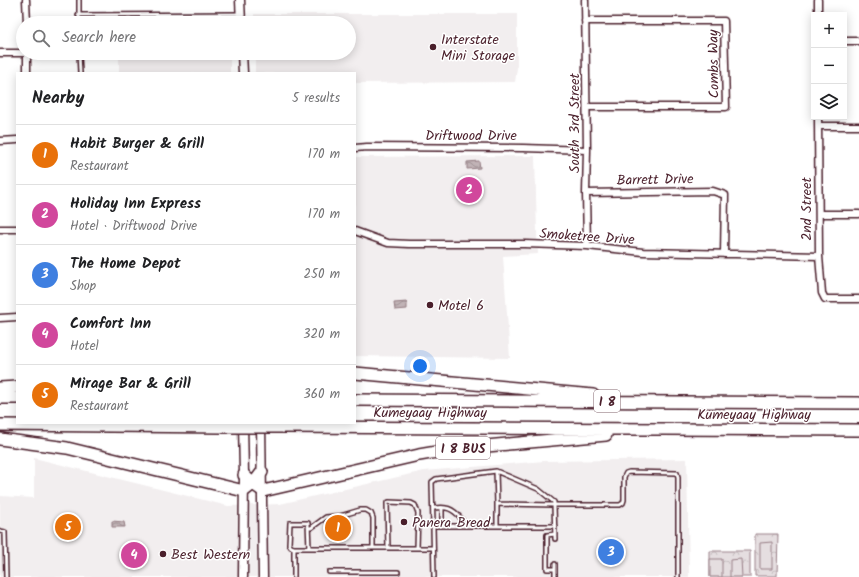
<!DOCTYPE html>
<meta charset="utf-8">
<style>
:root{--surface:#fff;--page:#f2f2f2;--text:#202124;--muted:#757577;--line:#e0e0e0;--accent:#7c3aed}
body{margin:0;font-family:Kalam,sans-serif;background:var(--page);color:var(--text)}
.controls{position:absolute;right:12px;top:12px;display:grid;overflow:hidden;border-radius:0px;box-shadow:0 2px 10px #0003}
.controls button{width:36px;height:36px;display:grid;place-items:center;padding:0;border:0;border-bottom:1px solid var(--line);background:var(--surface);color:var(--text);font:20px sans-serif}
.you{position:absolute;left:420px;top:366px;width:14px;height:14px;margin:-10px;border:3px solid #fff;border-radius:50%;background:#1a73e8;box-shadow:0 0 0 6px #1a73e833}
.badge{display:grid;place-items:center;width:26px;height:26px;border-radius:50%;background:var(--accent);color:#fff;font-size:13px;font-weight:700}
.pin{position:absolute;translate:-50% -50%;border:2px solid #fff;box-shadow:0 1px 4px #0006}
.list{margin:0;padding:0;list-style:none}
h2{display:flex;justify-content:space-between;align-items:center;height:52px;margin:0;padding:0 16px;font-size:17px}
h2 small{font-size:13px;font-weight:400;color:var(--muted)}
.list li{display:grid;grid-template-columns:26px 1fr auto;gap:12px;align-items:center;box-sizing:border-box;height:60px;padding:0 16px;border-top:1px solid var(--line)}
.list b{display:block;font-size:15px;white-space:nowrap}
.list p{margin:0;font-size:13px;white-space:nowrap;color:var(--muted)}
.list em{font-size:13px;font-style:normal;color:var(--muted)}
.icon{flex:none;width:22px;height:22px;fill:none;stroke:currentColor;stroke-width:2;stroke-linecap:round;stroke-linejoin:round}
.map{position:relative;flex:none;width:859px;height:577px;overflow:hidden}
.search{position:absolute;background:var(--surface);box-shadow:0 2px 10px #0003;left:16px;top:16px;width:340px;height:44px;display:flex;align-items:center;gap:10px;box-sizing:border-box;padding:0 14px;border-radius:22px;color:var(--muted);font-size:15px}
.panel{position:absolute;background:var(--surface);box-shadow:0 2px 10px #0003;left:16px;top:72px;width:340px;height:352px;border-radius:0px}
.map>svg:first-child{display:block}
</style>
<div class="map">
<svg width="859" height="577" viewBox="0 0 859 577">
<defs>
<pattern id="park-crowns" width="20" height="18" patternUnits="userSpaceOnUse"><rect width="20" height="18" fill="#e5dee0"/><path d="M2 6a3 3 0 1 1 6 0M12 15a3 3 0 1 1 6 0" fill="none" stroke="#c6bec0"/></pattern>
<pattern id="water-waves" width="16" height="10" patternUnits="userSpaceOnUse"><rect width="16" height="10" fill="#c1b3b6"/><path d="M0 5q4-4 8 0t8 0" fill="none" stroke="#9f9194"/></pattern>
</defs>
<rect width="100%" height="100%" fill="#fff"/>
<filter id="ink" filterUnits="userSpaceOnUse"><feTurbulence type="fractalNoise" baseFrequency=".025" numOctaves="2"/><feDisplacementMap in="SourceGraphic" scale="8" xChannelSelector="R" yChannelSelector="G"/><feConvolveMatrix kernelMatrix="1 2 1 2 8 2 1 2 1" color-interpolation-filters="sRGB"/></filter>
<g filter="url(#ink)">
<path fill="#f2eeef" d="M 254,14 L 517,14 L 517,68 L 515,82 L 355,83 L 355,73 L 255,73 L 255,53 L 349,53 L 349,23 L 254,23 Z
M 230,16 L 230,23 L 119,23 L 119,18 Z
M 119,53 L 230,53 L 230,73 L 119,73 Z
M 535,156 L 537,234 L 538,254 L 503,256 L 510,358 L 355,356 L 355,157 Z
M 34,458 L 228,506 L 280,504 L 424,471 L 544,461 L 687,459 L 689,577 L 0,577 L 0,496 L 34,498 Z"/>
<path fill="url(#park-crowns)" stroke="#987e86" d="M 755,534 L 778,534 L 777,576 L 755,576 Z
M 710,551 L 750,551 L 750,577 L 710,577 Z"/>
<path fill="#e5dee0" stroke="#987e86" d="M 772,542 L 772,569 L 760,569 L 760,543 Z
M 710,559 L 722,559 L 722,577 L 710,577 Z
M 741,559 L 742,577 L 730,577 L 730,560 Z"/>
<path fill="url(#water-waves)" stroke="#91787e" d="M 479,161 L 480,168 L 467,169 L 467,162 Z
M 407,302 L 407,309 L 395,310 L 394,303 Z
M 112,521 L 124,522 L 125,527 L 112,527 Z"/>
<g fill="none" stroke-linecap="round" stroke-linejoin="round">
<defs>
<path id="lane" d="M 78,15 L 241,14
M 79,23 L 79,0
M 79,53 L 80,73
M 496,471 L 497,504
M 433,508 C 437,508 442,507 446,508 C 454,509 463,519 465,526
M 442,508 L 442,526
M 433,526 L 432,482 L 436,479 L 496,471 L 538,489 L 554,502 L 554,505
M 497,526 L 497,504 L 554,505
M 309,528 L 311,528 L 326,517 L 340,516 L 360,510 L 366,510 L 371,513 L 373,518 L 373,548
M 0,531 L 5,532 L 6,577
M 555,534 L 547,535 L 547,569 L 555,569
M 555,539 L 554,505 L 620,505 L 623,503 L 624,500 L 624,477 L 626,473 L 629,472 L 677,473 L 678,477 L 678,577
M 294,548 L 294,577
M 309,548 L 308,523 L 290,523 L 289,544 L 291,547 L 294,548 L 433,548
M 388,548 L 387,503 L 389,502 L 411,503 L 415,505 L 418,513 L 417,548
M 329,572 L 398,572
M 434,577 L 433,526 L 555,526
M 555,577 L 555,564"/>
<path id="street" d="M 26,0 L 27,23
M 585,0 L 587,150 L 586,193 L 587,246
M 818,0 L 818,15
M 585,21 L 724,21 L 726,107 L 587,107
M 844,41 L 859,41
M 0,53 L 23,53
M 27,53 L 27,73
M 818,117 L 819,256 L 822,293 L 825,299 L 859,299
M 818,126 L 859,126
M 0,141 L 17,140
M 355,148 L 367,147 L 523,148 L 587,150
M 586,193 L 713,191 L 725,195 L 724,254
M 819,214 L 859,214
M 0,229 L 17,229
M 355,231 L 388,243 L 409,244 L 524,244 L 587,246 L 643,252 L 819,256
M 0,318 L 17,317"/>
<path id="secondary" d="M 240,0 L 241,23
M 242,53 L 243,73
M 243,423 L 244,475 L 243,577
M 261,423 L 263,577"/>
<path id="highway" d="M 355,373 L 593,395
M 0,388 L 17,387
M 0,398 L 17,398
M 355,400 L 859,403
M 0,425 L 224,427
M 282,427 L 859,430
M 0,439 L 67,448 L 244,491 L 253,484 L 262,472
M 244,475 L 253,484 L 263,491 L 419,455 L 454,449 L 606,435"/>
</defs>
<use href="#lane" stroke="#4a1f2b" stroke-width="6"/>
<use href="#street" stroke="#4a1f2b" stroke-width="9"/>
<use href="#secondary" stroke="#4a1f2b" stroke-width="11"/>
<use href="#highway" stroke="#4a1f2b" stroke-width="14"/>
<use href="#lane" stroke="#fff" stroke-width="3"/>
<use href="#street" stroke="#fff" stroke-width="6"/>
<use href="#secondary" stroke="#fff" stroke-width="8"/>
<use href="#highway" stroke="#fff" stroke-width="11"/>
<defs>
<path id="highway-bridge" d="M 224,427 L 282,427"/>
</defs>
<use href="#highway-bridge" stroke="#4a1f2b" stroke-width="14" stroke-linecap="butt"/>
<use href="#highway-bridge" stroke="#fff" stroke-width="11"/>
</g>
</g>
<g fill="#4a1f2b" stroke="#fff" stroke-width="1.5">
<circle cx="433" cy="47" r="4"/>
<circle cx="430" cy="305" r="4"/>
<circle cx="404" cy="522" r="4"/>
<circle cx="163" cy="554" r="4"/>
</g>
<g text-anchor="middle" stroke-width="3" stroke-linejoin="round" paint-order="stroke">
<g fill="#fff" stroke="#80626b" stroke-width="1">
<rect x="594" y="390" width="26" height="22" rx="3"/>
<rect x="436" y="437" width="54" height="22" rx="3"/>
</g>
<g font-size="13" font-weight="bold" fill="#4a1f2b">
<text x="607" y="406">I 8</text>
<text x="463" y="453">I 8 BUS</text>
</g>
<g font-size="14" fill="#4a1f2b" stroke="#fff" text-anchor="start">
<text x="441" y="44">Interstate<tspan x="441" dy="16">Mini Storage</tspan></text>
<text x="438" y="310">Motel 6</text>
<text x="412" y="527">Panera Bread</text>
<text x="171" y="559">Best Western</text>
</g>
<g font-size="14" fill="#4a1f2b" stroke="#fff">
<text transform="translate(713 64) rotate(-91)" y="5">Combs Way</text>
<text transform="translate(574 123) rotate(-90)" y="5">South 3rd Street</text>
<text x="471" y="140">Driftwood Drive</text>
<text transform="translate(655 179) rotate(-1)" y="5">Barrett Drive</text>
<text transform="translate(806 209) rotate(-90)" y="5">2nd Street</text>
<text transform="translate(587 236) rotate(4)" y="5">Smoketree Drive</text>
<text x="430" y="417">Kumeyaay Highway</text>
<text x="754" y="419">Kumeyaay Highway</text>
</g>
</g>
</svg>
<div class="controls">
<button>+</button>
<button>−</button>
<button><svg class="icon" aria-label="layers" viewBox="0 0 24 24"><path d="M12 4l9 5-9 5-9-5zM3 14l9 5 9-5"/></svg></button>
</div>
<div class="you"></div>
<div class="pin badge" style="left:338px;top:528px;background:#e8710a">1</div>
<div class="pin badge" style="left:469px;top:190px;background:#d1479c">2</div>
<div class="pin badge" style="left:611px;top:552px;background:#3f7fe0">3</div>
<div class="pin badge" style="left:134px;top:555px;background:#d1479c">4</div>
<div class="pin badge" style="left:68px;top:527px;background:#e8710a">5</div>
<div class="search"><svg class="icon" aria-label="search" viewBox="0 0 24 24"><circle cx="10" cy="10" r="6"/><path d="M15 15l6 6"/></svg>Search here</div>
<section class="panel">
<h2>Nearby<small>5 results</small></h2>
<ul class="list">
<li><span class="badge" style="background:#e8710a">1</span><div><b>Habit Burger &amp; Grill</b><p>Restaurant</p></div><em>170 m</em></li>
<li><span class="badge" style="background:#d1479c">2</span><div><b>Holiday Inn Express</b><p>Hotel · Driftwood Drive</p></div><em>170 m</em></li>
<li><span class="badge" style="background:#3f7fe0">3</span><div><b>The Home Depot</b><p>Shop</p></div><em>250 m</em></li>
<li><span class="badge" style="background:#d1479c">4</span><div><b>Comfort Inn</b><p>Hotel</p></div><em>320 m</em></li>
<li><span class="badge" style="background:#e8710a">5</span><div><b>Mirage Bar &amp; Grill</b><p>Restaurant</p></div><em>360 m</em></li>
</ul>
</section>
</div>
